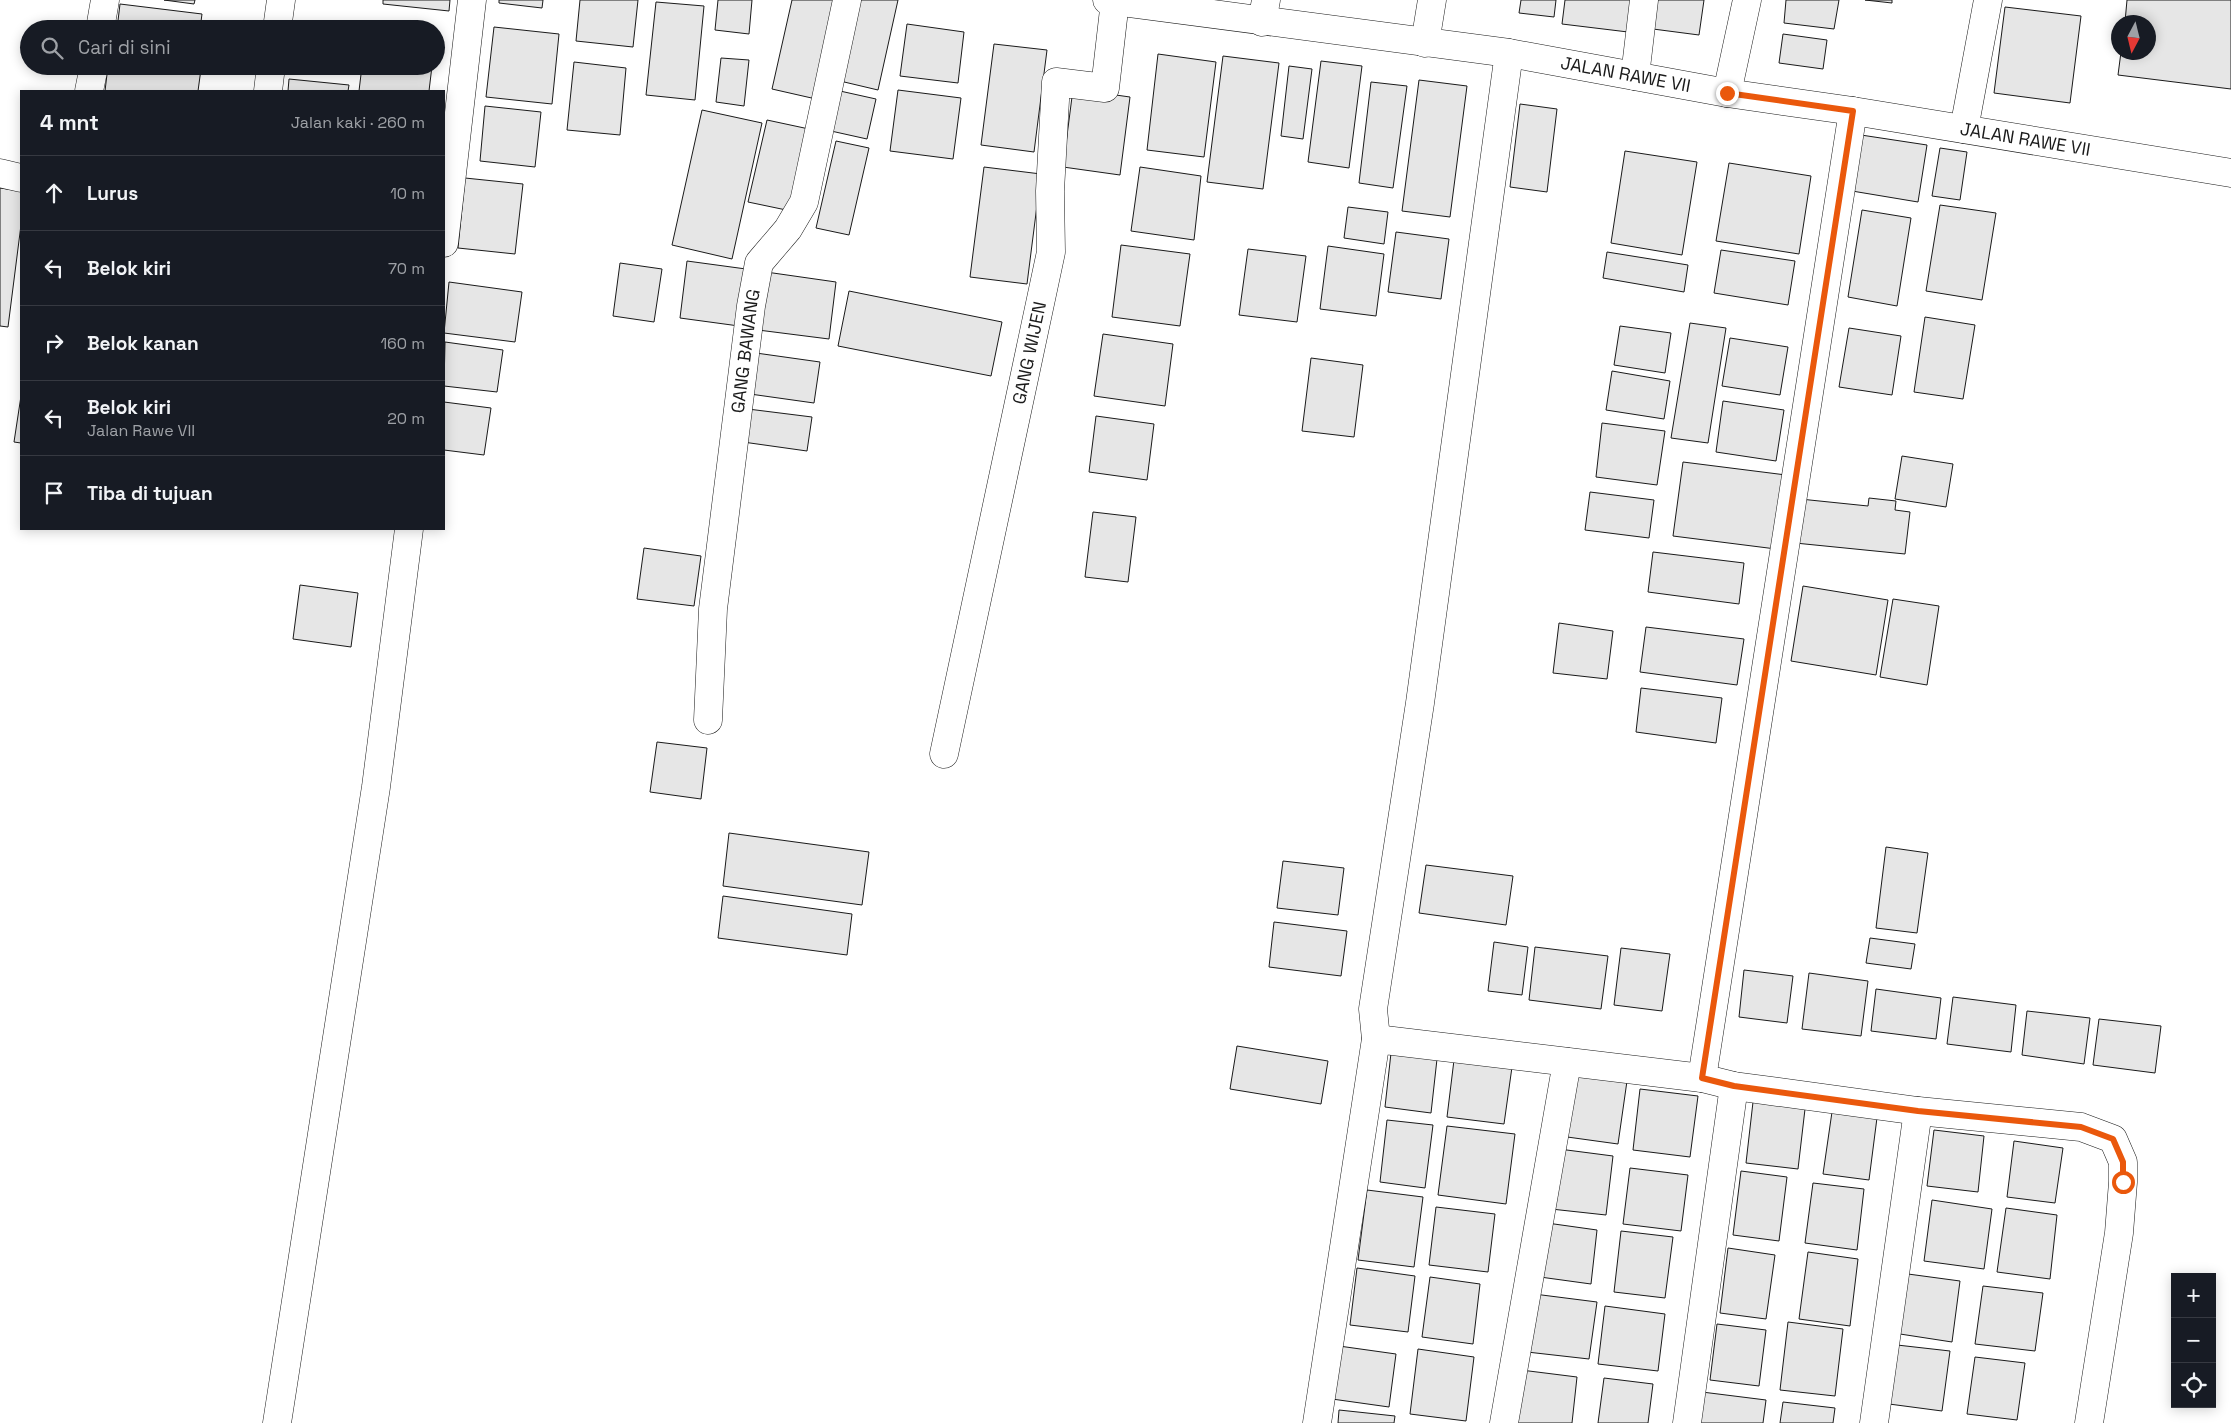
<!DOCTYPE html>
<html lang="id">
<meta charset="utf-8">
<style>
:root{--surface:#171b24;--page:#20242c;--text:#f1f3f6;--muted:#9ea1a6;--line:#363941}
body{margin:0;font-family:"Space Grotesk",sans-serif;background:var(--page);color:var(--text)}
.controls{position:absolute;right:15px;bottom:15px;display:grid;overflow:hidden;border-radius:0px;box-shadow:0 2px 12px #0003}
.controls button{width:45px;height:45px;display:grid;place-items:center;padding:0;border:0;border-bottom:1px solid var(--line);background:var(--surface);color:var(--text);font:25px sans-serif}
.compass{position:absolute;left:2111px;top:15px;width:45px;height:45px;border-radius:50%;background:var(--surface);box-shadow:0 2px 12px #0003;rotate:187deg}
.stop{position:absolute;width:15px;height:15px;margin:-11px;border:4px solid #ea580c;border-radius:50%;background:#fff}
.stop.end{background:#ea580c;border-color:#fff;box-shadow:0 1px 5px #0008}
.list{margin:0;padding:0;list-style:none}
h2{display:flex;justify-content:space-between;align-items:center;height:65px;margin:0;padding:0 20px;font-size:21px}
h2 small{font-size:16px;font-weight:400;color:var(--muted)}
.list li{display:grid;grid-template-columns:32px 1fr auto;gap:15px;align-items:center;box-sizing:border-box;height:75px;padding:0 20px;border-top:1px solid var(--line)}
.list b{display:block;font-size:19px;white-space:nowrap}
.list p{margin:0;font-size:16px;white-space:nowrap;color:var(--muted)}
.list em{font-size:16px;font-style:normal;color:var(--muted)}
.icon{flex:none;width:28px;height:28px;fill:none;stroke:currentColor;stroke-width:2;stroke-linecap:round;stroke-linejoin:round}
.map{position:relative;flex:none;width:2231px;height:1423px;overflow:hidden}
.search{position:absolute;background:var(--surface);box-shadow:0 2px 12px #0003;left:20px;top:20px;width:425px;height:55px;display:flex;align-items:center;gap:12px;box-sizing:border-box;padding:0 18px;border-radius:28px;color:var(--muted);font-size:19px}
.panel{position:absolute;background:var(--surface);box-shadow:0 2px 12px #0003;left:20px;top:90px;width:425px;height:440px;border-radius:0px}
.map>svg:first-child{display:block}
</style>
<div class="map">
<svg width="2231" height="1423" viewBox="0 0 2231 1423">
<rect width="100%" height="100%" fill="#fff"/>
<path fill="#e6e6e6" stroke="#1a1a1a" d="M 164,0 L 195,0 L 194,4 Z
M 383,0 L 450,0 L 449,11 L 383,4 Z
M 499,0 L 543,0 L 542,8 L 499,3 Z
M 580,0 L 638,0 L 633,47 L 576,41 Z
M 718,0 L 752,0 L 749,34 L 715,30 Z
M 792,0 L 839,0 L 816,99 L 772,89 Z
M 859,0 L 898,0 L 878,90 L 840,81 Z
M 1521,0 L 1556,0 L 1554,17 L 1519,13 Z
M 1565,0 L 1633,0 L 1628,32 L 1562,24 Z
M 1657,0 L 1704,0 L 1699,35 L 1653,29 Z
M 1786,0 L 1839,0 L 1834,29 L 1784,23 Z
M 1865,0 L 1892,0 L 1892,3 Z
M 2127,0 L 2231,0 L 2231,89 L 2118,75 L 2121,52 L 2148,52 L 2148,22 L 2125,22 Z
M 656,2 L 704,6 L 695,100 L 646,95 Z
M 120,4 L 202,14 L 200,29 L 117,29 Z
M 2005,7 L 2081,16 L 2070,103 L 1994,93 Z
M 907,24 L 964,32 L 958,83 L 900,76 Z
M 494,27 L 559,34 L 552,104 L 486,97 Z
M 1783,34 L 1827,40 L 1823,69 L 1779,63 Z
M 994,44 L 1047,50 L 1034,152 L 981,145 Z
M 1158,54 L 1216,62 L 1204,157 L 1147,150 Z
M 1223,56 L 1279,63 L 1263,189 L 1207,182 Z
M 721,58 L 749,60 L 744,106 L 716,102 Z
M 1321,61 L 1362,66 L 1349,168 L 1308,162 Z
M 574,62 L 626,68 L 620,135 L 567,130 Z
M 108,66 L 183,66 L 201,69 L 198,91 L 105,91 Z
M 362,66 L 432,66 L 429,91 L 359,91 Z
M 1289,66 L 1312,69 L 1303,139 L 1281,136 Z
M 289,79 L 349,85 L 348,91 L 288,91 Z
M 1419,80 L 1467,86 L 1450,217 L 1402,211 Z
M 1371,82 L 1407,86 L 1393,188 L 1359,183 Z
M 1073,89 L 1130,97 L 1120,175 L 1063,167 Z
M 898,90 L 961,98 L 953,159 L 890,151 Z
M 840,91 L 876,99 L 867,139 L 831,131 Z
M 1520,104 L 1557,109 L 1547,192 L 1510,187 Z
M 485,106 L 541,112 L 535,167 L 480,161 Z
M 702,110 L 762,123 L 732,259 L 672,245 Z
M 767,120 L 809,129 L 791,211 L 748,202 Z
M 1861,135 L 1927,145 L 1918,202 L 1852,191 Z
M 836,141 L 869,148 L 849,235 L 816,228 Z
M 1940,148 L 1967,152 L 1960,200 L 1932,196 Z
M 1625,151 L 1697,162 L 1682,255 L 1611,243 Z
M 1729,163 L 1811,176 L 1799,254 L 1716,241 Z
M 984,167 L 1041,174 L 1027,284 L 970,277 Z
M 1140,167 L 1201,176 L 1194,240 L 1131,231 Z
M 465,178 L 523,184 L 515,254 L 458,248 Z
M 0,188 L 21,191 L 21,225 L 8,327 L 0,326 Z
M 1940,205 L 1996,213 L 1982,300 L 1926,291 Z
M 1348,207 L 1388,212 L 1384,244 L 1344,238 Z
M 1862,210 L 1911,218 L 1897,306 L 1848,297 Z
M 1396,232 L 1449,239 L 1441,299 L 1388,292 Z
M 1121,245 L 1190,254 L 1180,326 L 1112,317 Z
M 1328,246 L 1384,254 L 1376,316 L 1320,309 Z
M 1248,249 L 1306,256 L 1297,322 L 1239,315 Z
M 1721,250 L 1795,261 L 1788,305 L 1714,293 Z
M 1607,252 L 1688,265 L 1684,292 L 1603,278 Z
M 687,261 L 746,269 L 739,326 L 680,318 Z
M 620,263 L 662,269 L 654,322 L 613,316 Z
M 766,272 L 836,282 L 829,339 L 758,330 Z
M 449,282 L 522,292 L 515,342 L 444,333 Z
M 849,291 L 1002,322 L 991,376 L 838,346 Z
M 1925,317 L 1975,325 L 1963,399 L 1914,392 Z
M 1690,323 L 1726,328 L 1708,443 L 1671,438 Z
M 1620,326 L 1671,333 L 1665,373 L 1614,365 Z
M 1849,328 L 1901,336 L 1892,395 L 1839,387 Z
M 1103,334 L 1173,344 L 1165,406 L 1094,396 Z
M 1730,338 L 1788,347 L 1780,395 L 1722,386 Z
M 445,342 L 503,350 L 497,392 L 444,386 Z
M 756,353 L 820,362 L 814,403 L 750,394 Z
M 1311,358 L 1363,365 L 1354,437 L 1302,431 Z
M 1612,371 L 1670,381 L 1664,419 L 1606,410 Z
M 21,396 L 21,443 L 14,442 Z
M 1723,401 L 1784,410 L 1776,461 L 1716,452 Z
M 444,402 L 491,408 L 484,455 L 444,450 Z
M 748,409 L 812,417 L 807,451 L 743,442 Z
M 1096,416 L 1154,424 L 1147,480 L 1089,472 Z
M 1602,423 L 1665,431 L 1657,485 L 1596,477 Z
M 1902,456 L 1953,464 L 1946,507 L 1895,499 Z
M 1683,462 L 1786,475 L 1776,549 L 1673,536 Z
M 1590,492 L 1654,500 L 1649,538 L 1585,530 Z
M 1869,498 L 1896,501 L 1895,510 L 1910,512 L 1905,554 L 1795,543 L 1800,499 L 1868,506 Z
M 1093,512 L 1136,517 L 1128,582 L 1085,577 Z
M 644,548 L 701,556 L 694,606 L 637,599 Z
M 1653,552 L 1744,563 L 1739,604 L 1648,592 Z
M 300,585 L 358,593 L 351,647 L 293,639 Z
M 1803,586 L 1888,600 L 1876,675 L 1791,661 Z
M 1893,599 L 1939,606 L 1927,685 L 1880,677 Z
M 1559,623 L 1613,631 L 1607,679 L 1553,673 Z
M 1646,627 L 1744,639 L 1737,685 L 1640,672 Z
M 1641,688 L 1722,698 L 1716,743 L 1636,732 Z
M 657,742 L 707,748 L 701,799 L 650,792 Z
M 729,833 L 869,852 L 862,905 L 723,886 Z
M 1886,847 L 1928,853 L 1917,933 L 1876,928 Z
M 1283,861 L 1344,868 L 1338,915 L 1277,908 Z
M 1426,865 L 1513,876 L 1506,925 L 1419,913 Z
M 723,896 L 852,914 L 847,955 L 718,938 Z
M 1274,922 L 1347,931 L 1341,976 L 1269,967 Z
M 1870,938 L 1915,944 L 1911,969 L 1866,963 Z
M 1494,942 L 1528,947 L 1522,995 L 1488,991 Z
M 1535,947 L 1608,956 L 1601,1009 L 1529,1000 Z
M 1621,948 L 1670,954 L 1662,1011 L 1614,1005 Z
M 1744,970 L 1793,976 L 1787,1023 L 1739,1017 Z
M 1809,973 L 1868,981 L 1861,1036 L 1802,1029 Z
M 1876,989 L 1941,998 L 1936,1039 L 1871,1031 Z
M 1953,997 L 2016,1005 L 2011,1052 L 1947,1044 Z
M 2027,1011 L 2090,1018 L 2084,1064 L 2022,1055 Z
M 2099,1019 L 2161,1026 L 2155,1073 L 2093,1065 Z
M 1237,1046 L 1328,1061 L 1321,1104 L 1230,1089 Z
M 1391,1053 L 1437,1059 L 1431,1113 L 1385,1107 Z
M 1454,1060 L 1512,1067 L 1504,1124 L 1447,1117 Z
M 1568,1073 L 1627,1081 L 1618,1144 L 1560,1136 Z
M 1640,1089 L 1698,1096 L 1690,1157 L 1633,1150 Z
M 1753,1102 L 1805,1109 L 1798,1169 L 1746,1163 Z
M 1833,1105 L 1878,1110 L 1869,1180 L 1823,1174 Z
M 1387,1120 L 1433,1125 L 1425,1188 L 1380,1182 Z
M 1447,1126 L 1515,1134 L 1506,1204 L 1438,1195 Z
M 1934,1130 L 1984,1136 L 1978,1192 L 1927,1186 Z
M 2014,1141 L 2063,1148 L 2055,1203 L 2007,1197 Z
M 1559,1149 L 1613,1156 L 1606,1215 L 1551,1209 Z
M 1630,1168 L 1688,1175 L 1681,1231 L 1623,1224 Z
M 1741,1171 L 1787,1177 L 1779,1241 L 1733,1235 Z
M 1813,1183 L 1864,1189 L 1857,1250 L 1805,1243 Z
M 1367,1190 L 1423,1197 L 1414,1267 L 1358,1260 Z
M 1932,1200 L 1992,1209 L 1984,1269 L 1924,1261 Z
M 1436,1207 L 1495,1214 L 1488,1272 L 1429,1265 Z
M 2006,1208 L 2057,1215 L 2050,1279 L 1997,1272 Z
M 1547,1223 L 1597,1230 L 1591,1284 L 1540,1277 Z
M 1621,1231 L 1673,1237 L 1665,1298 L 1614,1292 Z
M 1728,1248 L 1775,1255 L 1766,1319 L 1720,1313 Z
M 1808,1252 L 1858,1259 L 1850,1326 L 1799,1319 Z
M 1357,1268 L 1415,1276 L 1408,1332 L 1350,1325 Z
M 1908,1274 L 1960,1281 L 1952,1342 L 1900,1334 Z
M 1430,1277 L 1480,1284 L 1473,1344 L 1422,1337 Z
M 1983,1286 L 2043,1293 L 2035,1351 L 1975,1344 Z
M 1534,1294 L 1597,1302 L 1589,1359 L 1527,1352 Z
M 1605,1306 L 1665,1314 L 1658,1371 L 1598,1364 Z
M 1788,1322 L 1843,1329 L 1835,1396 L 1780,1390 Z
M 1717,1324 L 1766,1330 L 1759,1386 L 1710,1380 Z
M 1897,1345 L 1950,1351 L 1942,1411 L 1889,1404 Z
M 1339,1346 L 1396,1354 L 1389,1407 L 1332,1399 Z
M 1418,1349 L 1474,1357 L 1466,1421 L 1410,1414 Z
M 1975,1357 L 2025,1363 L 2017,1420 L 1967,1414 Z
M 1521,1370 L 1577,1377 L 1572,1423 L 1515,1423 Z
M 1604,1378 L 1653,1384 L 1648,1423 L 1598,1423 Z
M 1702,1392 L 1766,1400 L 1763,1423 L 1698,1423 Z
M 1783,1402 L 1835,1408 L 1833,1423 L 1780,1423 Z
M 1339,1410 L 1395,1416 L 1394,1423 L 1338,1423 Z"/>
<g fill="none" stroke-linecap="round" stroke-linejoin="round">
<defs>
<g id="street">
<path d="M 1262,22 L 1266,0"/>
<path d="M 100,29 L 105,0"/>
<path d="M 277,29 L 281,0"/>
<path d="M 1425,43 L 1432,0"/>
<path d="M 1635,76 L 1644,0"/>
<path d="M 89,91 L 94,66"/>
<path d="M 268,91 L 271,66"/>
<path d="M 1727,93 L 1747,0"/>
<path d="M 1964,129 L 1988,0"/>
<path d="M 0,173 L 21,178"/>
<path d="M 444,243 L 472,0"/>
<path id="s1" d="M 708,720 L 713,609 L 751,306 L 759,263 L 788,229 L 804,202 L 847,0"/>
<path id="s2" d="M 944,754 L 1051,252 L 1050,191 L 1056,82 L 1105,88 L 1115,1"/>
<path d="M 1376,1039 L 1373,1009 L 1420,703 L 1509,53"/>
<path d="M 1702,1078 L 1853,111"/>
<path d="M 277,1423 L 376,787 L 409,529"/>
<path d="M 1317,1423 L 1376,1039 L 1702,1078 L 1734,1086 L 1918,1111 L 2081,1127 L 2113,1139 L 2123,1162 L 2123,1182 L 2119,1233 L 2089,1423"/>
<path d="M 1504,1423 L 1567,1062"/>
<path d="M 1687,1423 L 1734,1086"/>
<path d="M 1874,1423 L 1918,1111"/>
</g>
<g id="secondary">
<path id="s3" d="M 1107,0 L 1509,53 L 1727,93 L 1853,111 L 2231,173"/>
</g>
</defs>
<use href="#street" stroke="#1a1a1a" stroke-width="29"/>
<use href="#secondary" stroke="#1a1a1a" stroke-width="29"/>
<use href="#street" stroke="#fff" stroke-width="28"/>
<use href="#secondary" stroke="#fff" stroke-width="28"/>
</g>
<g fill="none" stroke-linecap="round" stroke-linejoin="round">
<path stroke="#ea580c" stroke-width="6" d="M 1727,93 L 1853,111 L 1702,1078 L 1734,1086 L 1918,1111 L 2081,1127 L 2113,1139 L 2123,1162 L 2123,1182"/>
</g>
<g text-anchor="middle" stroke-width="4" stroke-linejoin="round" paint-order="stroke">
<g font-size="18" fill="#1a1a1a" stroke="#fff">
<text dy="6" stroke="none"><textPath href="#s3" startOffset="524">JALAN RAWE VII</textPath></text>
<text dy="6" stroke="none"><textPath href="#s3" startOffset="929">JALAN RAWE VII</textPath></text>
<text dy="6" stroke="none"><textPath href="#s1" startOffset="371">GANG BAWANG</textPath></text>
<text dy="6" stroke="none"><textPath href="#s2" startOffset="410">GANG WIJEN</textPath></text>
</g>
</g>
</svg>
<div class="controls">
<button>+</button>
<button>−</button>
<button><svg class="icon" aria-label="locate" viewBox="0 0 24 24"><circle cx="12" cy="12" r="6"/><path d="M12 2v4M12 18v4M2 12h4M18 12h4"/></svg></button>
</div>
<svg class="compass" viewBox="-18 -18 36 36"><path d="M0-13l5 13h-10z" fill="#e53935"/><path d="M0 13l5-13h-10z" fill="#9ea1a6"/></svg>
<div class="stop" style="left:2123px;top:1182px"></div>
<div class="stop end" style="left:1727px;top:93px"></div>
<div class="search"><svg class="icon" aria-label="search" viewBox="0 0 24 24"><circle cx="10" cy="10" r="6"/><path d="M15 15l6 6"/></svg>Cari di sini</div>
<section class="panel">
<h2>4 mnt<small>Jalan kaki · 260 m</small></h2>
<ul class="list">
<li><svg class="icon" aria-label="ahead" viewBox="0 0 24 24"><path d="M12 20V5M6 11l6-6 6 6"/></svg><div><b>Lurus</b></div><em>10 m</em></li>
<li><svg class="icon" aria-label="left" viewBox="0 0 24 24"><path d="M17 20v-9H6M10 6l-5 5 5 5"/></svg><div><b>Belok kiri</b></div><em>70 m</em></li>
<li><svg class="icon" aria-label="right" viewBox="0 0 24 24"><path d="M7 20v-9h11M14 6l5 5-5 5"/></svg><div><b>Belok kanan</b></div><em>160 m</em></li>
<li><svg class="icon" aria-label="left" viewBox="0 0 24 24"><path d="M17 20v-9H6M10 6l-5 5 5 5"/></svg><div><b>Belok kiri</b><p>Jalan Rawe VII</p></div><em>20 m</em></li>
<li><svg class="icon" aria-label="arrive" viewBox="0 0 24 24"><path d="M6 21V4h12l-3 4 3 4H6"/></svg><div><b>Tiba di tujuan</b></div></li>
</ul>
</section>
</div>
